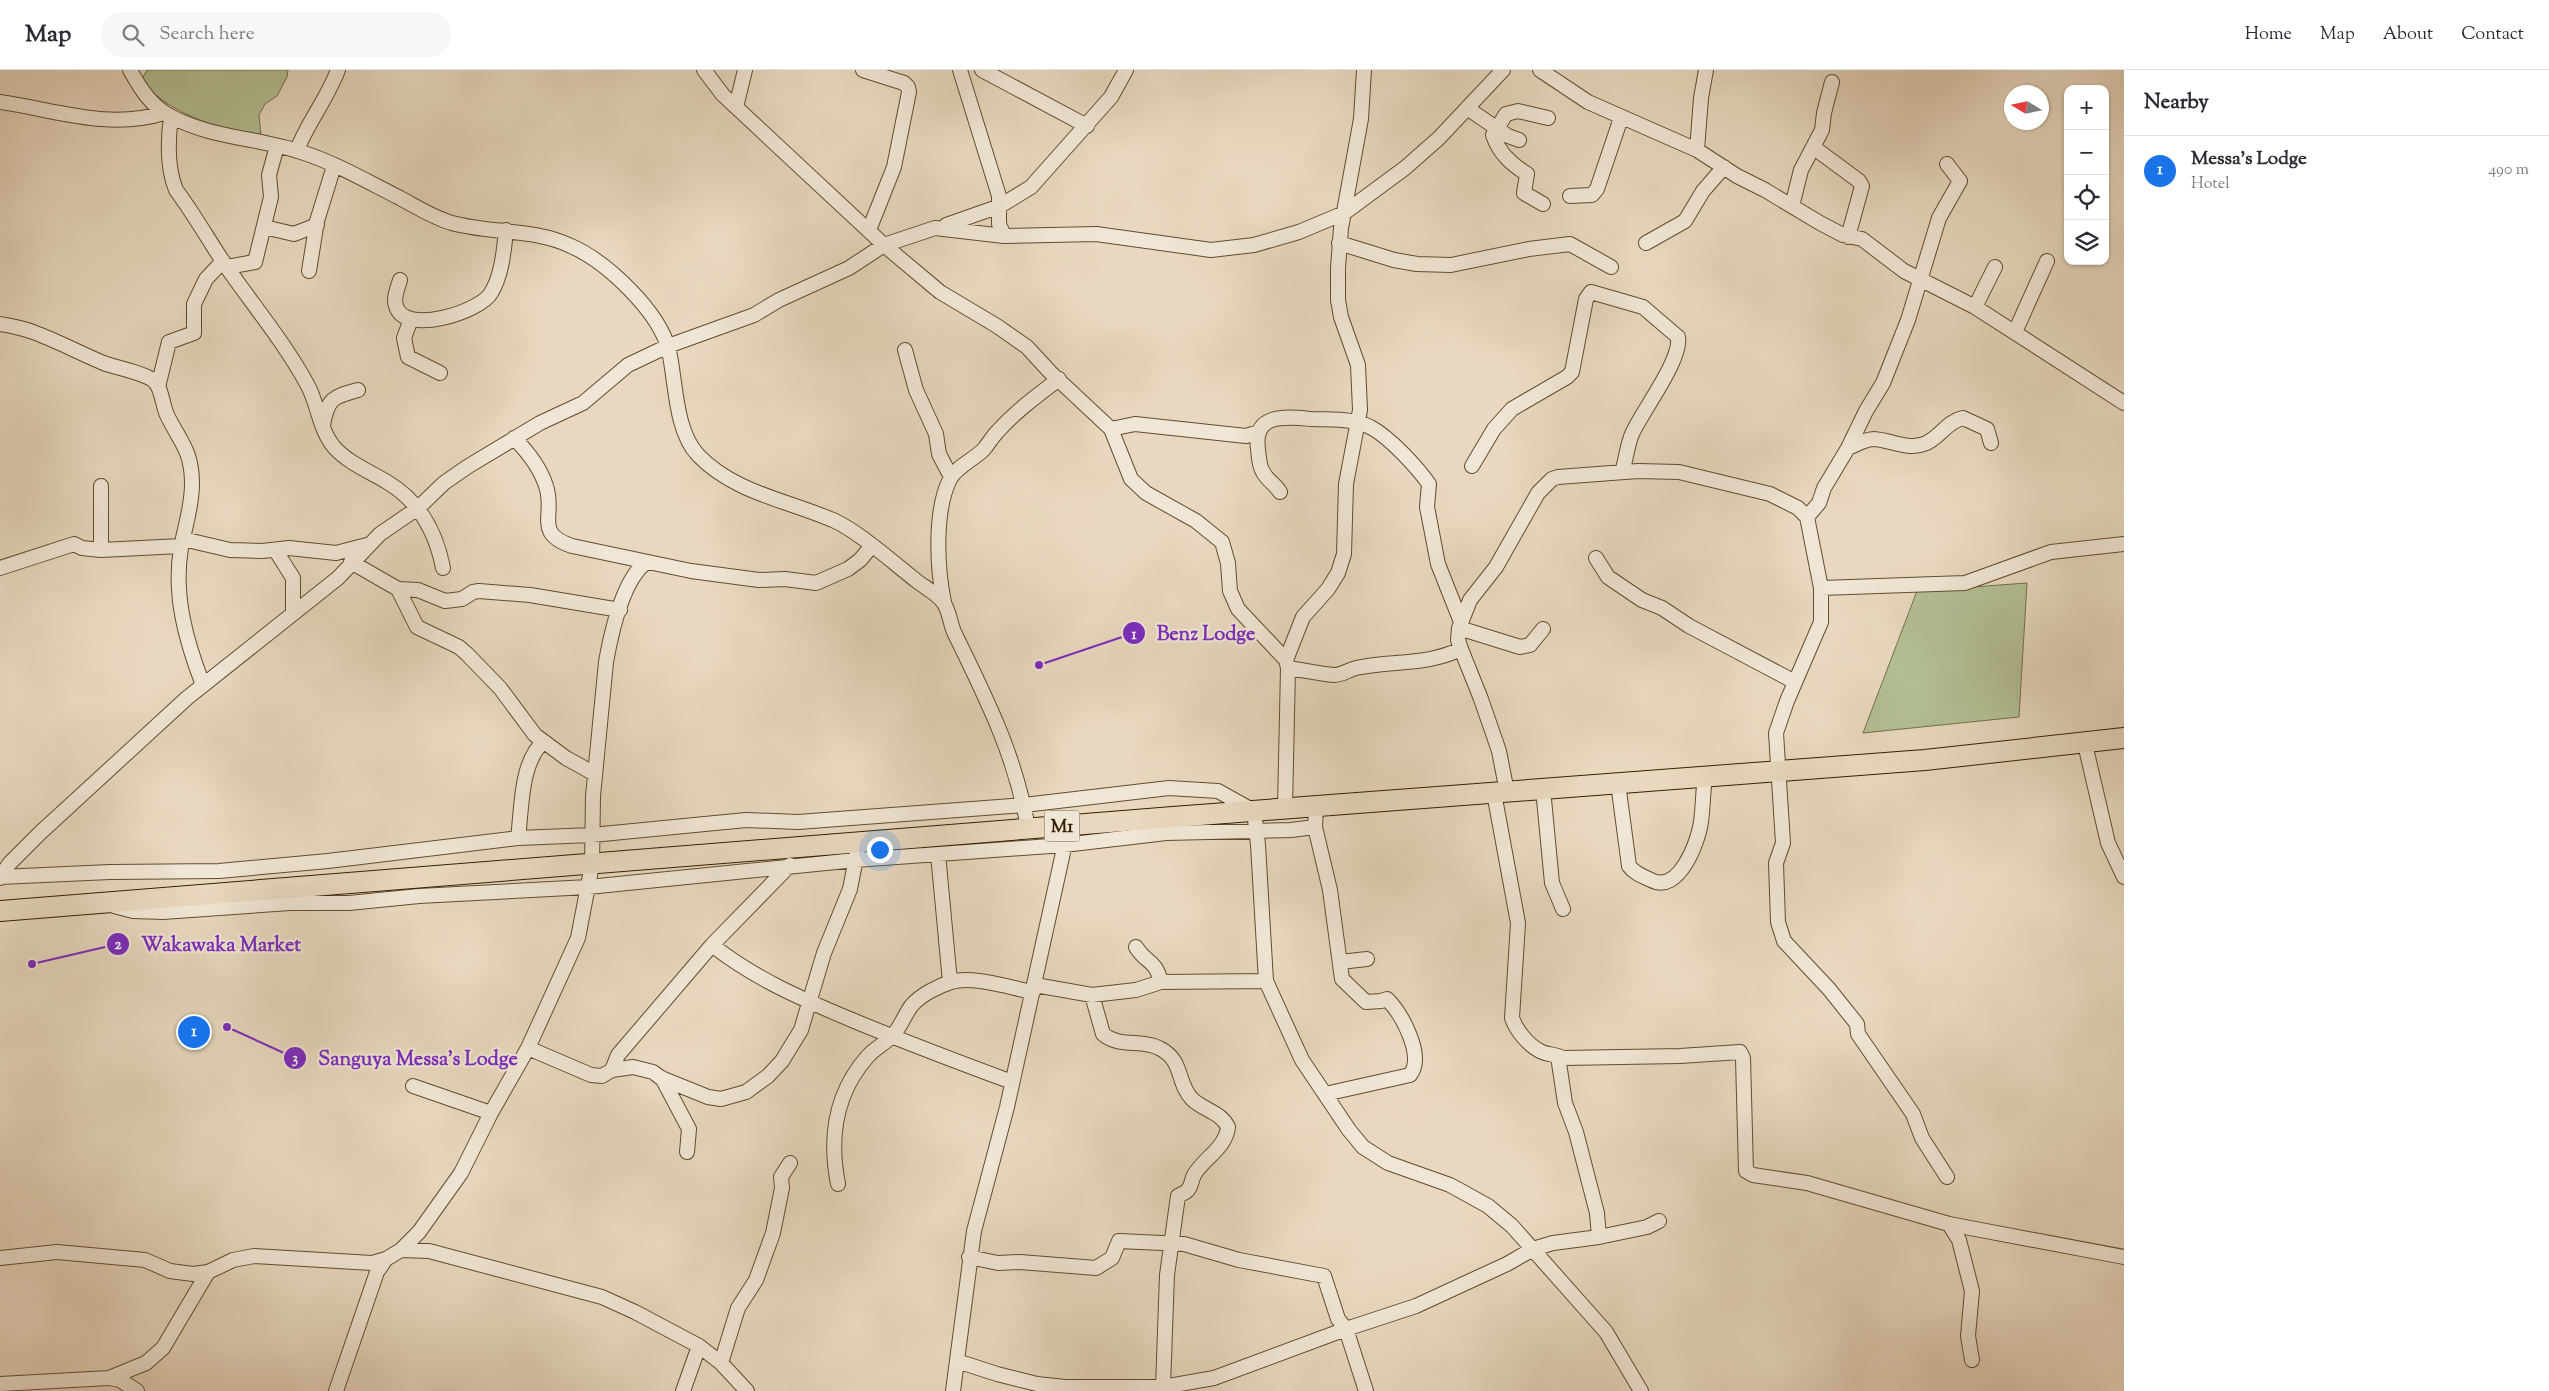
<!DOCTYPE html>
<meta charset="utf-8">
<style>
:root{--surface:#fff;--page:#f7f7f7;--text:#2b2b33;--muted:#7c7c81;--line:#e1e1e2;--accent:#1a73e8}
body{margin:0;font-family:"Sorts Mill Goudy",serif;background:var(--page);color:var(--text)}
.controls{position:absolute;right:15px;top:15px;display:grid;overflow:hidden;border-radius:10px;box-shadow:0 1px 4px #0004}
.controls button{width:45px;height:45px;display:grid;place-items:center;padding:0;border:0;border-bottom:1px solid var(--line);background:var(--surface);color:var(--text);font:25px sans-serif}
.compass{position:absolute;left:2004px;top:15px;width:45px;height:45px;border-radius:50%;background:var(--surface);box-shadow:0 1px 4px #0004;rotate:280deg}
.you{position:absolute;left:879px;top:779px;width:18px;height:18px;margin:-12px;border:4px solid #fff;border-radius:50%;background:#1a73e8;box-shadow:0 0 0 8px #1a73e833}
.badge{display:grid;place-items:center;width:32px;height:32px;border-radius:50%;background:var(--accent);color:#fff;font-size:16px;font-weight:700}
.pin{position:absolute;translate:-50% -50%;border:2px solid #fff;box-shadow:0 1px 5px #0006}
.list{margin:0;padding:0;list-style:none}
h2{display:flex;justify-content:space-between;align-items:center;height:65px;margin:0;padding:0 20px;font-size:21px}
h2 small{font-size:16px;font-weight:400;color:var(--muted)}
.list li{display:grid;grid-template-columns:32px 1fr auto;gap:15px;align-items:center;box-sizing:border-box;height:70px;padding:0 20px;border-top:1px solid var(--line)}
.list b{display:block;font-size:19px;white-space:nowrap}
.list p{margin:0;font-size:16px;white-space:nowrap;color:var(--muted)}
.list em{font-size:16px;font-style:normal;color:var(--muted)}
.icon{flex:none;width:28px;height:28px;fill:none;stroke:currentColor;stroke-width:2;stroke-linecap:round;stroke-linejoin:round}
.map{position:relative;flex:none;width:2124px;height:1321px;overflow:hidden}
header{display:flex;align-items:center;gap:30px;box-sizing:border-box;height:70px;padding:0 25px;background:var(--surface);border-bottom:1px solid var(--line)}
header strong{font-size:24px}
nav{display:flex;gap:28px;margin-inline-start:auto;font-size:18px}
.search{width:350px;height:45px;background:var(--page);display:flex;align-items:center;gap:12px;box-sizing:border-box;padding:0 18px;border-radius:28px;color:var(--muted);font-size:19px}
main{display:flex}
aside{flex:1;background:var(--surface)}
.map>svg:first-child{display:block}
</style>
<header>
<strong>Map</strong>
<div class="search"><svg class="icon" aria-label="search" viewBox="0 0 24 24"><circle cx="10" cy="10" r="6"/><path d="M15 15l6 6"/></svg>Search here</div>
<nav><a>Home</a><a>Map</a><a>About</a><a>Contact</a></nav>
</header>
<main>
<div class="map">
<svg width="2124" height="1321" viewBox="0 0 2124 1321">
<rect width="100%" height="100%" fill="#e8d8bf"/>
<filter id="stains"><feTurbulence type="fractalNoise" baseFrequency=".004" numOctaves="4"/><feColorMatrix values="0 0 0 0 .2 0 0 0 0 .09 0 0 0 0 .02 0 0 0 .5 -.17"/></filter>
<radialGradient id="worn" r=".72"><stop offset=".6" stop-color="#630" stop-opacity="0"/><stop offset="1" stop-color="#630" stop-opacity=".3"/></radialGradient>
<path fill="#b3bf94" stroke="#746e4a" d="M 147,0 L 288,0 L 287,7 L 277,26 L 265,34 L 259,45 L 261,66 C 210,56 179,47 140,12 Z
M 2027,513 L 2019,647 L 1863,663 L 1917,521 Z"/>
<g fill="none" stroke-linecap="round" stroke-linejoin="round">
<defs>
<path id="minor" d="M 130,0 C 141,20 151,36 172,47 C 212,68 259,68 301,82 C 336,93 368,112 400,128 C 417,137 434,148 452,153 C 491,164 534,158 571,176 C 607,192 660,242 669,281 C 676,312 675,361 698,385 C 734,423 790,431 835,451 C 859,462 896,495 918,512 C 926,518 937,524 943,532 C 949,539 950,553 954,562 C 986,628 1015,684 1028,758
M 704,0 L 723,25 L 752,52 L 884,175 L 940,222 L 997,256 L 1027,277 L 1050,302 L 1111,359 L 1131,409 L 1146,423 L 1196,451 L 1222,472 L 1228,493 L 1230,521 L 1238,539 L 1286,590 L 1288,598 L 1285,738
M 863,0 L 904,13 L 908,17 L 909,22 L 894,97 L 869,160
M 960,0 L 999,126 L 999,154 L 1004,166
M 982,0 L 1087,56
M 1540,0 L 1588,32 L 1697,80 L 1737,106 L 1765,120 L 1820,153 L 1843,165 L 1862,169 L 1904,201 L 1975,237 L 2124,333
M 0,32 C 56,40 108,60 164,43
M 736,37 L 745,0
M 1467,38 L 1508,66 L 1519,70
M 171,47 C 168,69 167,98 176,120 C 194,144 209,171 226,196 C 253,235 284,272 307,314 C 318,333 319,359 334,377 C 348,393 369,401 387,412 C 419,431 436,462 443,498
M 1813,77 L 1859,111 L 1862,116 L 1848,167
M 297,80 C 308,52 327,29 338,0
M 1697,80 L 1701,28 L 1706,0
M 1570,126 L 1592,125 L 1597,119 L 1621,48
M 1543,134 L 1524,123 L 1527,104 C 1511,94 1499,83 1493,65 L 1506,44 L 1518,41 L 1548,48
M 1792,136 L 1801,100 L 1822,60 L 1824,43 L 1832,12
M 946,155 L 1000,136 L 1031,117 L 1111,27 L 1126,0
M 264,157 L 294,164 L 317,155
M 1339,173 L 1394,190 L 1417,194 L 1451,195 L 1529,179 L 1570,174 L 1611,197
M 1646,173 L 1685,151 L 1703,121 L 1724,97
M 227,197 L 255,192 L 271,127 L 269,105 L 277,76
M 309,201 L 317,151 L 334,96
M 400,210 C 398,217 393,228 396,236 C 404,266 480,242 491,223 C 502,205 504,180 506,160
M 1975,237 L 1995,197
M 411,249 L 404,268 L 408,287 L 440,303
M 0,254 C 11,256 23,258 33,262 C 58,271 81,284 106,294 C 119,298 143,303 153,310 C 162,317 162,334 167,345 C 180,372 192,380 192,414 C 192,437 185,456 181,478 C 173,525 186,571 203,615
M 2015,262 L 2047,191
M 905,280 L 916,320 L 936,364 L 939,384 L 951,407
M 158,317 L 169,272 L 194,263 L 194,234 L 206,209 L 223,191
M 323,355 C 328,328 333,327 358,320
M 1111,359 L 1135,354 L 1246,366 L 1259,362
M 514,368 C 528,382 540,397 546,416 C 556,445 533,463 572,476 L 691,501 L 759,510 L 785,509 L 816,513 L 848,499 L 860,490 L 871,477
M 1848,378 C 1856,375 1865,369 1874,369 C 1891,370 1907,380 1924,374 C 1939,369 1947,351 1963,348 L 1987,359 L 1991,373
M 1472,396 L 1494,359 L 1512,339 L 1567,307 L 1572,302 L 1586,229 L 1591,222 L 1643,237 L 1678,267 C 1682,290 1642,341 1632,364 C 1627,376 1626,390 1622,402
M 1280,422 C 1275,414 1267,410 1263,402 C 1259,396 1259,387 1258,379 C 1253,342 1287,347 1312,349 C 1332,350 1355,348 1372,358 C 1390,368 1417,397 1429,414 L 1427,437 L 1438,494 L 1461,552
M 1807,447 L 1819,433 L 1824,418 L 1848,378 L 1866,341 L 1883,313 L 1908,250 L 1939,148 L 1960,111 L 1947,94
M 183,469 L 230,480 L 262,481 L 289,478 L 336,483 L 367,475
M 101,480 L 101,416
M 276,481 L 293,508 L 293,542
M 1596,488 L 1608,507 L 1642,530 L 1662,538 L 1689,556 L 1795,612
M 351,492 L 398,519 L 417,557 L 459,577 L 467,584 L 500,618 L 535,665 L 566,688 L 595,704
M 0,498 L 74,474 L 82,478 L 101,480 L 181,476
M 1821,518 L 1965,513 L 2051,482 L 2124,474
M 398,519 L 418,520 L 445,531 L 462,529 L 473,522 L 479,521 L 530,525 L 620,540
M 944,532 C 937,498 934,441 950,409 C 957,396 975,389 984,379 C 989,373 993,366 998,361 C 1016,341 1038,325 1059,309
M 1459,558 L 1520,577 L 1530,575 L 1543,559
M 1286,590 L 1303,547 L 1328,519 L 1338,503 L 1344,484 L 1346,414 L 1360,340 L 1358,295 L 1341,247 L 1338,230 L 1338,198 L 1341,158 L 1361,49 L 1364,0
M 1288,598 C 1303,600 1319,604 1334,605 C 1342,605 1348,600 1356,598 C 1393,590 1425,596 1461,579
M 2085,674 L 2108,773 L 2124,807
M 1618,713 L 1629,796 C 1634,803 1642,806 1651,810 C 1678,825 1698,773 1701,752 C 1703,737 1703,721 1705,706
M 1543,719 L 1552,813 L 1563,839
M 1507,722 L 1499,681 L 1481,629 L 1461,579 L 1458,570 L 1459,558 L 1470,530 L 1496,497 L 1538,423 L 1552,409 L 1558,407 L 1638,401 L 1679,402 L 1770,424 L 1798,438 L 1807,447 L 1821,518 L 1821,552 L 1787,631 L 1776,663 L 1783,773 L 1776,793 L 1778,852 L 1784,871 L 1829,919 L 1857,954 L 1858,964 L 1913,1044 L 1922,1068 L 1947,1107
M 1494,723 L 1518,853 L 1512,948 C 1516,960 1528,975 1540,981 C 1547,985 1556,984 1563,988
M 1316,736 L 1315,757 L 1330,820 L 1342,909 L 1366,932 L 1381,931 L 1387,929 C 1402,944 1425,986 1410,1005 L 1325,1024
M 518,768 C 522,738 520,694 543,672
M 938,784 L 950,912
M 0,807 L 110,802 L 219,801 L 328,791 L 518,768 L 592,765 L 746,750 L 798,752 L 1024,735 L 1169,718 L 1218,721 L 1254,741 L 1258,775 L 1266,911 L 1302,990 L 1349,1060 L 1363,1077 L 1388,1093 L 1450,1115 L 1488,1136 L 1512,1156 L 1606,1262 L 1641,1321
M 0,808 L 9,794 L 40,763 L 187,628 L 338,508 L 380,464 L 418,438 L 444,413 L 467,397 L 540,353 L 583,333 L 628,295 L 668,276 L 754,245 L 779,230 L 849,198 L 884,175 L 935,158 L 1004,166 L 1096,164 L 1211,180 L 1254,175 L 1299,162 L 1344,143 L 1405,98 L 1439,68 L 1503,0
M 114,836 L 133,841 L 163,842 L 290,833 L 349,833 L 419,826 L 588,817 L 856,790 L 1064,775 L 1166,763 L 1291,760 L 1315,757
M 712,875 C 755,909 802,929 852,950 C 905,972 958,992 1012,1012
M 1136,877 C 1146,894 1155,888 1161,912
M 1340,892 L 1367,889
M 1035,915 L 1092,925 L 1136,920 L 1161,912 L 1266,911
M 1092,925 L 1103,964 C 1119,978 1142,969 1159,978 C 1184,990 1176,1012 1192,1029 C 1203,1040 1221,1042 1228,1057 C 1226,1078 1203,1089 1194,1105 C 1191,1111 1192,1115 1188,1120 C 1185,1123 1182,1124 1178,1126 L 1167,1205 L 1163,1317
M 528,978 L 591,1005 L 602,1006 L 612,1000 L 633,997 L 653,1002 L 661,1008 L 708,1027 L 721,1029 L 746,1022 L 768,1006 L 782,991 L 801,960 L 824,883 L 850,819 L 857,783
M 612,1000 L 618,985 L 712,875 L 790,795
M 662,1008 L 689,1059 L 687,1082
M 413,1016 L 491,1043
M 838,1114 C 829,1068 835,1023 868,986 C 875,978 886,973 894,964 C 901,956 905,944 912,935 C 921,925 938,916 951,912 C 972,905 1011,918 1033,922
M 1949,1154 L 1959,1170 L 1972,1221 L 1968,1266 L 1972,1290
M 1599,1167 L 1597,1143 L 1576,1062 L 1565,1033 L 1559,993 L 1563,988 L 1680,986 L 1740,982 L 1743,988 L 1746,1101 L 1753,1105 L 1807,1113 L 1949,1154 L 2124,1187
M 401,1180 L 419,1162 L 461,1103 L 491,1043 L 528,978 L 578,868 L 592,795 L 593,726 L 606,592 C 611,564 622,512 645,493
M 969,1187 L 998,1193 L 1020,1192 L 1096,1198 L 1112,1188 L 1119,1171 L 1184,1174 L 1239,1190 L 1324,1206 L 1338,1249 L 1346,1259 L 1366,1321
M 0,1188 L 57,1182 L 145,1190 L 170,1201 L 193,1204 L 208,1202
M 957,1291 L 997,1304 L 1037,1314 L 1065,1317 L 1163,1317 L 1214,1308 L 1346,1259 L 1416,1236 L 1507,1194 L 1533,1179 L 1553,1173 L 1599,1167 L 1647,1157 L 1659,1151
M 721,1293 L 738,1238 L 756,1210 L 773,1163 L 782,1118 L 781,1107 L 790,1093
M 109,1308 L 120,1310 L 137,1321
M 0,1314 L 109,1308 L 146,1293 L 163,1278 L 208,1202 L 233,1190 L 254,1186 L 372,1193 L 386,1189
M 336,1321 L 377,1202 L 386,1189 L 401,1180 L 429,1181 L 602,1227 L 635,1242 L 699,1276 L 721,1293 L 747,1321
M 683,1321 L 699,1276
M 953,1321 L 974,1161 L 1007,1037 L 1066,769"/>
<path id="highway" d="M 0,841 L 1173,747 L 1925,690 L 2124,668"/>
</defs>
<use href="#minor" stroke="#624c30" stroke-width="16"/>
<use href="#highway" stroke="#361e01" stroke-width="22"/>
<use href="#minor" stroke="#f0e6d5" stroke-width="14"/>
<use href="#highway" stroke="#e8d8bf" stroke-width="20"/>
</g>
<g text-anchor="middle" stroke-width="4.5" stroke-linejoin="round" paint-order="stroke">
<rect fill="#f0e6d5" stroke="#6e5a41" stroke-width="1" x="1044.5" y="740.5" width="35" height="31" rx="4"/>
<g font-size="18" font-weight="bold" fill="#361e01">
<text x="1062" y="762">M1</text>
</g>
</g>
<path fill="none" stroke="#7b2cbf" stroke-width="2" d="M1039 595L1134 563M32 894L118 874M227 957L295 988"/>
<g fill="#7b2cbf" stroke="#f0e6d5" stroke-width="2">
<circle cx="1039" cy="595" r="5"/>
<circle cx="32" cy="894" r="5"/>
<circle cx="227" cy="957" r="5"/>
<circle cx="1134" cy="563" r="12"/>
<circle cx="118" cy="874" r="12"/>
<circle cx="295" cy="988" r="12"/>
</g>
<g font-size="15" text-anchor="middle" font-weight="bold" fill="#fff">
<text x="1134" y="569">1</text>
<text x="118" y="879">2</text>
<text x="295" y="993">3</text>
</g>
<g font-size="20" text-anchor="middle" font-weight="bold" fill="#7b2cbf" stroke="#f0e6d5" stroke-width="4.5" stroke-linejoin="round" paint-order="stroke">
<text x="1206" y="570">Benz Lodge</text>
<text x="221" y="881">Wakawaka Market</text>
<text x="418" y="995">Sanguya Messa's Lodge</text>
</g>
<rect width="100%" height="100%" filter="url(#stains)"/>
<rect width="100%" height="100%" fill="url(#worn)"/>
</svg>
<div class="controls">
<button>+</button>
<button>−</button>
<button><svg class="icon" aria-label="locate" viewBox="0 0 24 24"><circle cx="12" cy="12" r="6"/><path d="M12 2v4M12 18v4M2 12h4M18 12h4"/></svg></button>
<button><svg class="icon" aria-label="layers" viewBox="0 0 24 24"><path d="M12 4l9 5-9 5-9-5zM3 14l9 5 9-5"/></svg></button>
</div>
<svg class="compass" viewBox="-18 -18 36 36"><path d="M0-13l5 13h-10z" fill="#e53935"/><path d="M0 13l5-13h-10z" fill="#7c7c81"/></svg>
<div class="you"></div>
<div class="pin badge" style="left:194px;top:962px">1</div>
</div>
<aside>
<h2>Nearby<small></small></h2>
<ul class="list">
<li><span class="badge">1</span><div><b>Messa's Lodge</b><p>Hotel</p></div><em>490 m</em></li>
</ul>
</aside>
</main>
